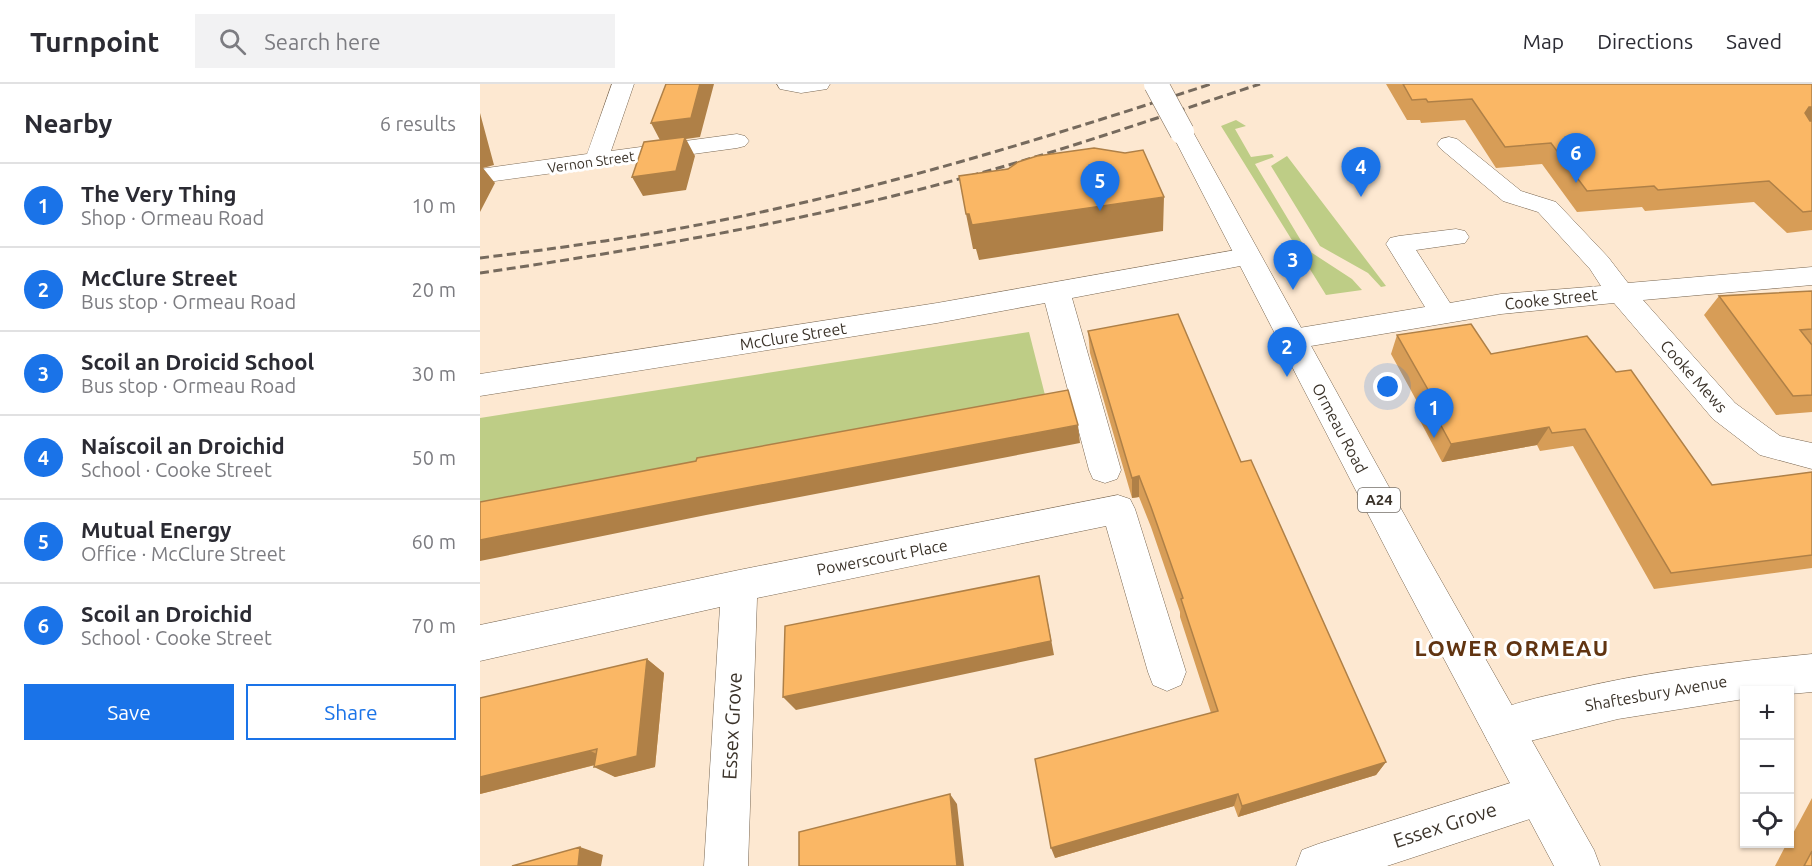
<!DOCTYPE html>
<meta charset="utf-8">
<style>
:root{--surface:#fff;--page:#f2f2f3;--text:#2b2b33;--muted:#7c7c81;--line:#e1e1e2;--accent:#1a73e8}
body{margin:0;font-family:Ubuntu,sans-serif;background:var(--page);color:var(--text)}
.controls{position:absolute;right:18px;bottom:18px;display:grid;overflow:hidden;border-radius:0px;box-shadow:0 2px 4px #0004}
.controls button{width:54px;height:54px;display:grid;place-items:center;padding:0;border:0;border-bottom:2px solid var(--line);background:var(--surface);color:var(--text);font:30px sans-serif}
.you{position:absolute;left:908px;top:303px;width:21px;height:21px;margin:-15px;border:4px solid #fff;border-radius:50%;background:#1a73e8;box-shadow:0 0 0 9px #1a73e833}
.badge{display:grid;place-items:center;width:39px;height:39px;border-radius:50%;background:var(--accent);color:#fff;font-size:20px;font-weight:700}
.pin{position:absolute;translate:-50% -50px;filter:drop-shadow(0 2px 3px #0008)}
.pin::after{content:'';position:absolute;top:32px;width:21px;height:18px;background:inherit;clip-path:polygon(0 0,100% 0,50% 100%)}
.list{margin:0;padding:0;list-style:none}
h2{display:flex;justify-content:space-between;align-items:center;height:78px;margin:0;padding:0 24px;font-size:26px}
h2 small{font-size:20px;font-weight:400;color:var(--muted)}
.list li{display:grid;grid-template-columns:39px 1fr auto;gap:18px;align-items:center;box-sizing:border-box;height:84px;padding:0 24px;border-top:2px solid var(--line)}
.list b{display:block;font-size:22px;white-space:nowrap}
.list p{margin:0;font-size:20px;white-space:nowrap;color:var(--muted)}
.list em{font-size:20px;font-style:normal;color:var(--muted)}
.actions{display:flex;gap:12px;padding:18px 24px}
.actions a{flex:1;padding:14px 0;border:2px solid var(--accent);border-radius:0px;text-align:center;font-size:21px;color:var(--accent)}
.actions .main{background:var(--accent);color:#fff}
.icon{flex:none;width:33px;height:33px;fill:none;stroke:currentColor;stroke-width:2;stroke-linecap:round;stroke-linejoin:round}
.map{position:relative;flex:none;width:1332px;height:782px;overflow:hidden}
header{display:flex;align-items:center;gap:36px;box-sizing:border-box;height:84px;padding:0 30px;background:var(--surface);border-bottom:2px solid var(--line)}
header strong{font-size:28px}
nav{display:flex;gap:33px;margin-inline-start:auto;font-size:21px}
.search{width:420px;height:54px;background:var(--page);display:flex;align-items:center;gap:15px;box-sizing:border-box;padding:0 21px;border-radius:0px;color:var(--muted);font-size:22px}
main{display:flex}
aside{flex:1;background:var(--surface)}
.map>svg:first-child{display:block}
</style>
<header>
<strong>Turnpoint</strong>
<div class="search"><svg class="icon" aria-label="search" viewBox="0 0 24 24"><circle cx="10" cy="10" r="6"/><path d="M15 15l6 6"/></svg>Search here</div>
<nav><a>Map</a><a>Directions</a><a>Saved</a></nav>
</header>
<main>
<aside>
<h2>Nearby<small>6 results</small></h2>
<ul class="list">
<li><span class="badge">1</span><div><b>The Very Thing</b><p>Shop · Ormeau Road</p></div><em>10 m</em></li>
<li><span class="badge">2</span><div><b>McClure Street</b><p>Bus stop · Ormeau Road</p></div><em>20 m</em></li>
<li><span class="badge">3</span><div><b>Scoil an Droicid School</b><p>Bus stop · Ormeau Road</p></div><em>30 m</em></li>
<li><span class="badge">4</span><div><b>Naíscoil an Droichid</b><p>School · Cooke Street</p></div><em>50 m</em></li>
<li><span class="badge">5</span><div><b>Mutual Energy</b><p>Office · McClure Street</p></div><em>60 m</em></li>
<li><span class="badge">6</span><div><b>Scoil an Droichid</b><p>School · Cooke Street</p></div><em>70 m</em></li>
</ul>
<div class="actions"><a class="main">Save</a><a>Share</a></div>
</aside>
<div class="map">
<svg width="1332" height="782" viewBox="0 0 1332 782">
<rect width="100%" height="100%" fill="#fde8d1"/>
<path fill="#becd86" d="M 756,36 L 766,42 L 755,45 L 771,73 L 792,70 L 794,73 L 775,80 L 826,165 L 872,195 L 882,206 L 846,211 L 741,42 Z
M 807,72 L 903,198 L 906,202 L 901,203 L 888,189 L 840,162 L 791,82 Z
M 549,248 L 565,311 L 0,422 L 0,334 Z"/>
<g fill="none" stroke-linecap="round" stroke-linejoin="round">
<defs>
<path id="minor" d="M 132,0 L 154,0 L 131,67 L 257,50 L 265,52 L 269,57 L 265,62 L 257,64 L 0,99 L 0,85 L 107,70 Z
M 297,0 L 350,0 L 347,5 L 321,9 L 300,5 Z
M 969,53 L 977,55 L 1041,107 L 1076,118 L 1128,173 L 1148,199 L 1332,183 L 1332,201 L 1163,216 L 1255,319 L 1300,352 L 1332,359 L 1332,385 L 1280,371 L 1233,335 L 1134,219 L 1021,230 L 813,265 L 803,262 L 799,255 L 803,248 L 813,245 L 945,223 L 906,160 L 910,154 L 919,152 L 976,145 L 985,147 L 989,153 L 985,159 L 936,166 L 970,219 L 1021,210 L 1121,202 L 1110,185 L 1058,128 L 1023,117 L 961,65 L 957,60 L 961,55 Z
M 767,164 L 776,167 L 780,173 L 776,179 L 592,214 L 641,386 L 637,395 L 625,399 L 613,395 L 609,386 L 565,219 L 457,239 L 0,312 L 0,290 L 457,219 Z
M 638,411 L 650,415 L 655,425 L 706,588 L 701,601 L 687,607 L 673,601 L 668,588 L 626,442 L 277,514 L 268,782 L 224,782 L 240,523 L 0,577 L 0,541 L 259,486 Z
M 1332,570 L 1332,608 L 1310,610 L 1310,606 L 1264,606 L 1264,615 L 1138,635 L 1022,664 L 1008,658 L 1002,644 L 1008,630 C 1033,619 1060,613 1087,607 C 1167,587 1250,578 1332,570 Z
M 1059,690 L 1074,696 L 1080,711 L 1074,726 L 1059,732 L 907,782 L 816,782 L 822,766 L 838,760 Z"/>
<path id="major" d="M 702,41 L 710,43 L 713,48 L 946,470 L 1114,766 L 1120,782 L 1074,782 L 920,492 L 691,48 L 694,43 Z"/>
</defs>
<use href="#minor" stroke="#796752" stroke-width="1"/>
<use href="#major" stroke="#796752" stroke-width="1"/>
<use href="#minor" fill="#fff" fill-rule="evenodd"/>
<use href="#major" fill="#fff" fill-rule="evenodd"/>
<path stroke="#766a5d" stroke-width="3" stroke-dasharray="9 4.5" stroke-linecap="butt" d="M 0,174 C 80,164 159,153 238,137 C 405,104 569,53 731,0
M 0,189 C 157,166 314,139 468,98 C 573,70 676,34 780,0"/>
<defs>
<path id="major-bridge" d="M 676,0 L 702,48"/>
</defs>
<use href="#major-bridge" stroke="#796752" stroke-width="25" stroke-linecap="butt"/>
<use href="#major-bridge" stroke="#fff" stroke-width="24"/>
</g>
<path fill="#d79d57" d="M 906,0 L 1332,0 L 1332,146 L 1307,149 L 1274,118 L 1165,127 L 1162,123 L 1097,128 L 1062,80 L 1016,84 L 985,36 L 941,39 L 940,36 L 927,36 Z
M 1332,207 L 1332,328 L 1296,331 L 1224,231 L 1239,212 Z
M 608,247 L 761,378 L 906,678 L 896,691 L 758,733 L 754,722 L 575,774 L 731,629 L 700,533 L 700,528 L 671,443 L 659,413 L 652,414 L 610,269 Z
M 917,251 L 1011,270 L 1136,288 L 1232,401 L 1332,388 L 1332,484 L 1174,505 L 1093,362 L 1060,367 L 1057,361 L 962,378 L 937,331 L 940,323 L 911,270 Z
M 167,575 L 184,589 L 175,683 L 135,693 L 115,681 L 0,710 Z
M 1332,714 L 1332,782 L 1295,782 L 1307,759 L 1310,759 L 1310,755 Z"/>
<path fill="#af8047" d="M 220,0 L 234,0 L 220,53 L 206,55 L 215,72 L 206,106 L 163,112 L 152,93 L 181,58 L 171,39 Z
M 1329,23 L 1332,23 L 1332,41 L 1315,44 Z
M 0,29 L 14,81 L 3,84 L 15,99 L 0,128 Z
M 684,113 L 683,147 L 499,176 L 496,165 L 493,165 L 486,130 Z
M 598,341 L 600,359 L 226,431 L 0,477 L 0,456 L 213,414 Z
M 1069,343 L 1057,361 L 962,378 L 971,360 Z
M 659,392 L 659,413 L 652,414 L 652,394 Z
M 559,492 L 574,571 L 316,626 L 303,613 Z
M 167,575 L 184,589 L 175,683 L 135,693 L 114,683 Z
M 109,666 L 130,677 L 0,710 L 0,693 Z
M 906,678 L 896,691 L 758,733 L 762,722 Z
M 470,710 L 477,720 L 484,782 L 477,782 Z
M 758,710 L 754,722 L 575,774 L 571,764 Z
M 100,763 L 123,771 L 121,782 L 98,782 Z"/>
<path fill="#fab765" stroke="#af8047" stroke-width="1.5" d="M 186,0 L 220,0 L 211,34 L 171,39 Z
M 923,0 L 1332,0 L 1332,23 L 1329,23 L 1325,29 L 1330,37 L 1332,37 L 1332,127 L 1323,128 L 1289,97 L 1178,106 L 1174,102 L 1107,107 L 1071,59 L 1025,63 L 992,15 L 948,18 L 946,15 L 932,16 Z
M 205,53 L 196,87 L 152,93 L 164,58 Z
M 614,64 L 645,69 L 663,66 L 684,113 L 492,141 L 489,130 L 486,130 L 479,92 L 528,85 L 538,78 L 557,72 Z
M 1332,207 L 1332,245 L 1320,246 L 1332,261 L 1332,311 L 1313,312 L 1239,212 Z
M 698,230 L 761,378 L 771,376 L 906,678 L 762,722 L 758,710 L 571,764 L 555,675 L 738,627 L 701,515 L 703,514 L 671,423 L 659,392 L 652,394 L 608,247 Z
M 991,240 L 1011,270 L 1107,252 L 1136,288 L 1151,286 L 1232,401 L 1332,388 L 1332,471 L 1191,489 L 1105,345 L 1072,349 L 1069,343 L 971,360 L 945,312 L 951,311 L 917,251 Z
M 588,306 L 598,341 L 213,414 L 0,456 L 0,418 L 216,377 L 217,374 Z
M 559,492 L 571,557 L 303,613 L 305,542 Z
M 167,575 L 157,672 L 114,683 L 117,665 L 0,693 L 0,614 Z
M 470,710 L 477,782 L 319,782 L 319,748 Z
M 100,763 L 98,782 L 32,782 Z
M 1332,767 L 1332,782 L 1324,782 Z"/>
<g text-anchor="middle" stroke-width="6" stroke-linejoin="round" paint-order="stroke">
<g font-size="14" fill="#3b332a" stroke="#fff">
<text transform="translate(111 78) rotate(-8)" y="5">Vernon Street</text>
</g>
<rect fill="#fff" stroke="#76706a" stroke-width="1.5" x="878" y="404" width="42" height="24" rx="4.5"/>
<g font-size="15" font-weight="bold" fill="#3b332a">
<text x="899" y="421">A24</text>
</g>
<g font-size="16" fill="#3b332a" stroke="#fff">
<text transform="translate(1071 215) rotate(-6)" y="6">Cooke Street</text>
<text transform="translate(313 252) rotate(-9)" y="6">McClure Street</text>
<text transform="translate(1214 292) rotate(48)" y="6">Cooke Mews</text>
<text transform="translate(860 344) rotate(62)" y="6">Ormeau Road</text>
<text transform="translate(402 473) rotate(-11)" y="6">Powerscourt Place</text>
<text transform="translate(1176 609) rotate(-10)" y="6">Shaftesbury Avenue</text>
</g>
<g font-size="20" fill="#3b332a" stroke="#fff">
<text transform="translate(252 642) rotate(-87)" y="7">Essex Grove</text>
<text transform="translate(965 741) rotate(-18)" y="7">Essex Grove</text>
</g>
<g font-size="22" font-weight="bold" letter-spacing="1.5" fill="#613411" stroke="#fff">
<text x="1032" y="572">LOWER ORMEAU</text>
</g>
</g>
</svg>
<div class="controls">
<button>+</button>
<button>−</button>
<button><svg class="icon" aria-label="locate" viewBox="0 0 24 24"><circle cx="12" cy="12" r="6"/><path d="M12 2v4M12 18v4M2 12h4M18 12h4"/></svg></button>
</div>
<div class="you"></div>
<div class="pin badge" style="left:954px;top:354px">1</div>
<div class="pin badge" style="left:807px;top:293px">2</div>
<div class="pin badge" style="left:813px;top:206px">3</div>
<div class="pin badge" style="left:881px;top:113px">4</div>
<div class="pin badge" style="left:620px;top:127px">5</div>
<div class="pin badge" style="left:1096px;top:99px">6</div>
</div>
</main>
